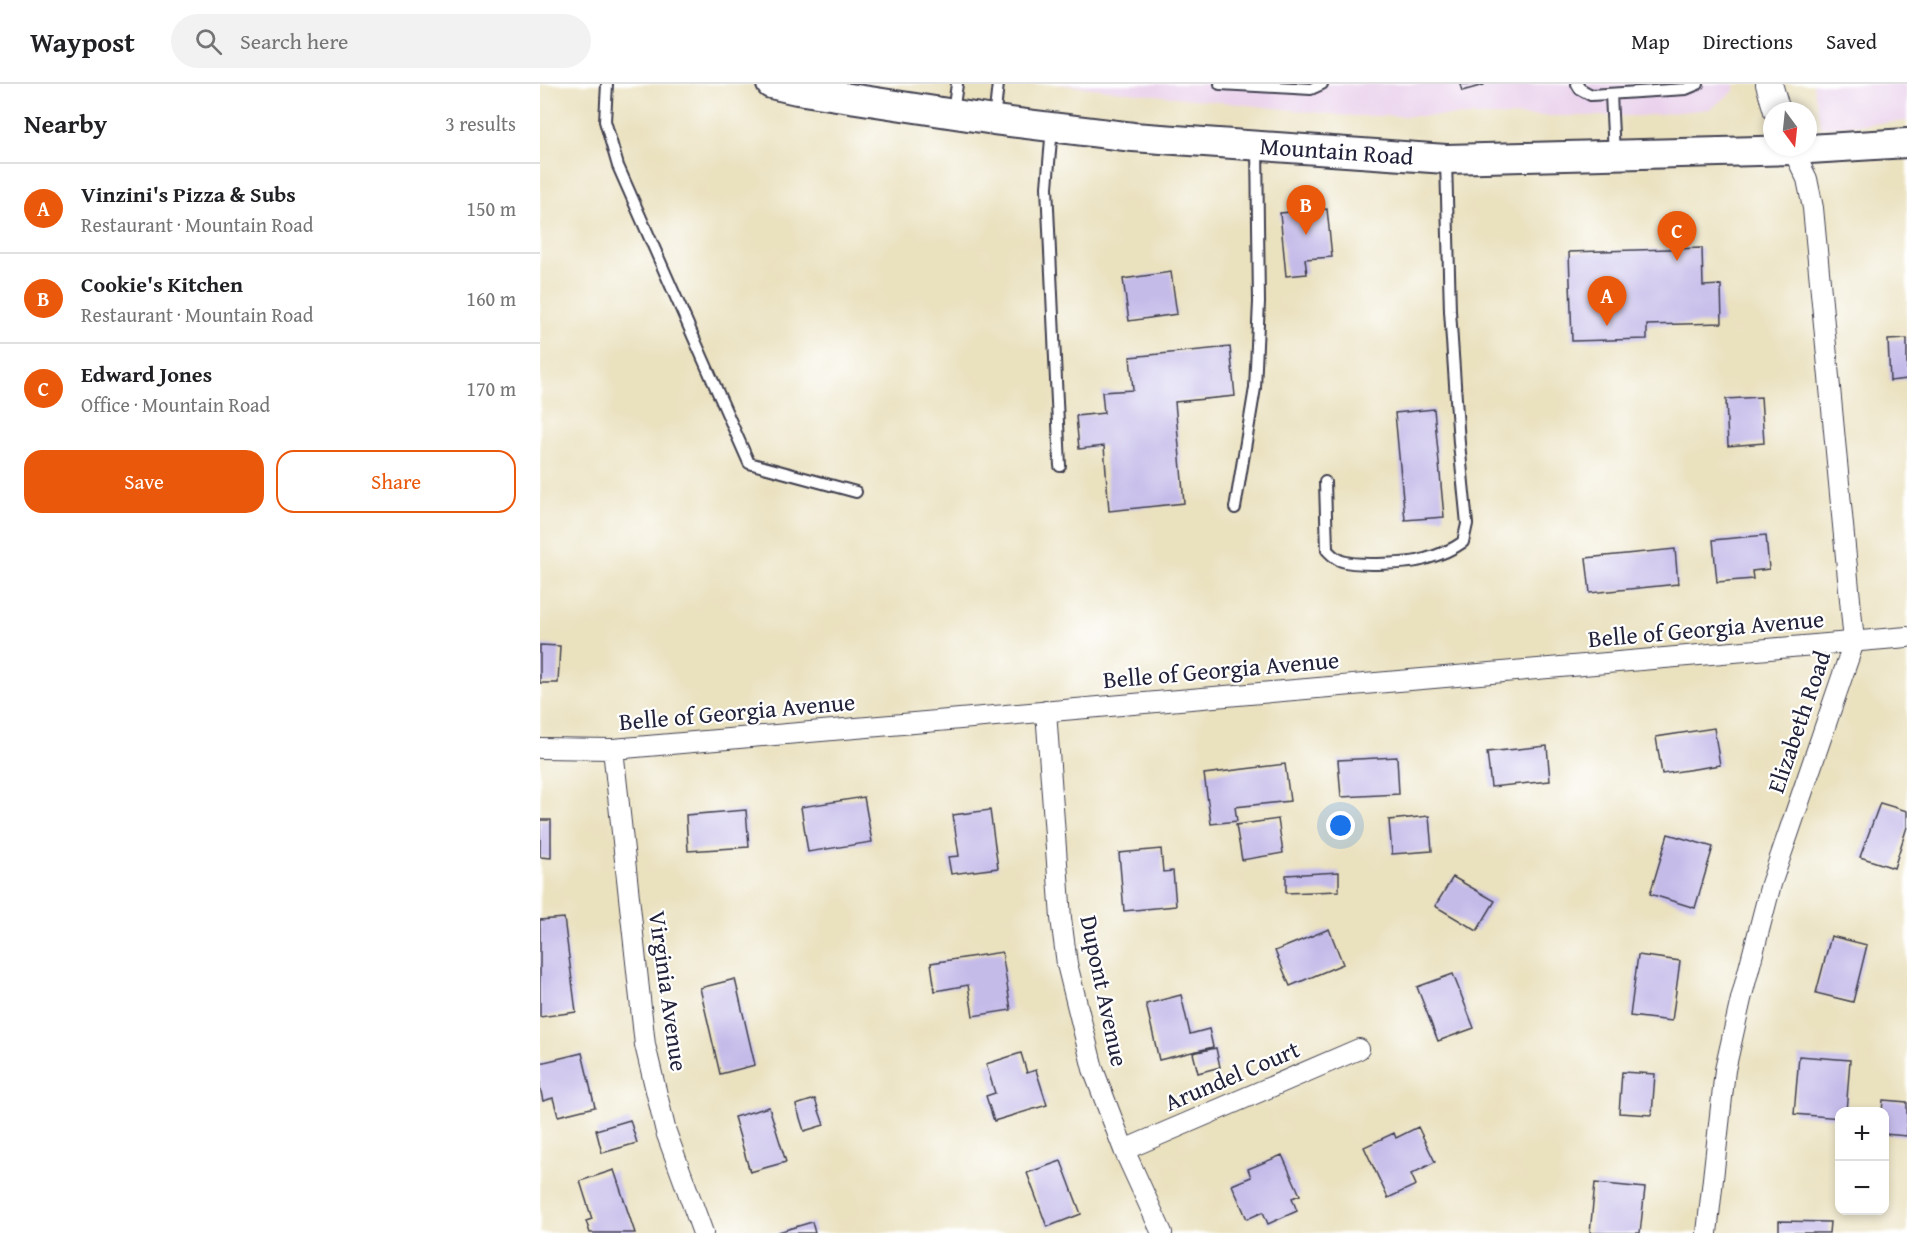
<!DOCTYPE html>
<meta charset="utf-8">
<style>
:root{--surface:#fff;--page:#f2f2f2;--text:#202124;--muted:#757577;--line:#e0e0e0;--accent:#ea580c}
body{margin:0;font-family:"Gentium Book Plus",serif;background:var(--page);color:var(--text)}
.controls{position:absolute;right:18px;bottom:18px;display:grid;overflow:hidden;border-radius:12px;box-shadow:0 3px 9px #0003}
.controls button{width:54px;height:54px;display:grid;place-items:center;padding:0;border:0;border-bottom:2px solid var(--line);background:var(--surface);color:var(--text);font:30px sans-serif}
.compass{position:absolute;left:1223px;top:18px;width:54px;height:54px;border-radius:50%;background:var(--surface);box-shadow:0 3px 9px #0003;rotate:165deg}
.you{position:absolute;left:801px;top:742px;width:21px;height:21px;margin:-15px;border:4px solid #fff;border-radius:50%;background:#1a73e8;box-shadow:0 0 0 9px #1a73e833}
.badge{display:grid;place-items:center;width:39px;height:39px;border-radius:50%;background:var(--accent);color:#fff;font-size:20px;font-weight:700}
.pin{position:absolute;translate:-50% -50px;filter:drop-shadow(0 2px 3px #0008)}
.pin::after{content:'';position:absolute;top:32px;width:21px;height:18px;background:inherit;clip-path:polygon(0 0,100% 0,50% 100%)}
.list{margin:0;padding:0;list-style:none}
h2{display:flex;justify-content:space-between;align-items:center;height:78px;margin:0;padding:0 24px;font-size:26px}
h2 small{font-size:20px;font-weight:400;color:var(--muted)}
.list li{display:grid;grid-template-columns:39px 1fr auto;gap:18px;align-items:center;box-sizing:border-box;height:90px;padding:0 24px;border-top:2px solid var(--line)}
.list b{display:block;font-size:22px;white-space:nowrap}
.list p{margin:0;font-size:20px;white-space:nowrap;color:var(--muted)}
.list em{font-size:20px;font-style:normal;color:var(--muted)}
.actions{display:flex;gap:12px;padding:18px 24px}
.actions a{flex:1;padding:14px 0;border:2px solid var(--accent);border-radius:18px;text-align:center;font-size:21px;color:var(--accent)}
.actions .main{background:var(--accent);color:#fff}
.icon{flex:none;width:33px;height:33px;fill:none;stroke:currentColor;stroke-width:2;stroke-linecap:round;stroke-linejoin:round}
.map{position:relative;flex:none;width:1367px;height:1149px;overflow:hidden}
header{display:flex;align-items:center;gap:36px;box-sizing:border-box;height:84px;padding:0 30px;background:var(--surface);border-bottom:2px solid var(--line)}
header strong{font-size:28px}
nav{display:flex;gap:33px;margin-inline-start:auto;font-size:21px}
.search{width:420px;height:54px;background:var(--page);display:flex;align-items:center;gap:15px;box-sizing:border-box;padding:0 21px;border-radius:33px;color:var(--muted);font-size:22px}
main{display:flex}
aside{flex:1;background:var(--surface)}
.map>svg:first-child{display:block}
</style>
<header>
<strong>Waypost</strong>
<div class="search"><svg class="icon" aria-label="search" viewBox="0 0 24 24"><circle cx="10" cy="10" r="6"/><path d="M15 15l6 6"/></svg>Search here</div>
<nav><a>Map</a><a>Directions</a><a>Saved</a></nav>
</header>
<main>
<aside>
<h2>Nearby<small>3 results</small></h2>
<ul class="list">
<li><span class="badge">A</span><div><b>Vinzini's Pizza &amp; Subs</b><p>Restaurant · Mountain Road</p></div><em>150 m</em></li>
<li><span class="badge">B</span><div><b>Cookie's Kitchen</b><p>Restaurant · Mountain Road</p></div><em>160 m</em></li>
<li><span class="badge">C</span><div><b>Edward Jones</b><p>Office · Mountain Road</p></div><em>170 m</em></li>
</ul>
<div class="actions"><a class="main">Save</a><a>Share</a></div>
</aside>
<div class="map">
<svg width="1367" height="1149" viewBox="0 0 1367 1149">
<rect width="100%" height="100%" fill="#fff"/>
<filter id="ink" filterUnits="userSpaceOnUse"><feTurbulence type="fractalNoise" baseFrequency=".0167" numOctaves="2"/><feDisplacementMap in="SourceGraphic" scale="12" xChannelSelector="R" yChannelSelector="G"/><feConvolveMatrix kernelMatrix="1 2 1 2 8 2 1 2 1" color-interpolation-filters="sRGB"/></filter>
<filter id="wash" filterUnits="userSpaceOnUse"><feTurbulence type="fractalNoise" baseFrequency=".008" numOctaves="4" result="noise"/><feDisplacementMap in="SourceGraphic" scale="24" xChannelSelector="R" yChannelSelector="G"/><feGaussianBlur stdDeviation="1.35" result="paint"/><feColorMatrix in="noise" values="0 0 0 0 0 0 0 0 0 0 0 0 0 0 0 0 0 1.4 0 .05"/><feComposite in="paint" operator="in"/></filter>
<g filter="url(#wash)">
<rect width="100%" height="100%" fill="#eae1bf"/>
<path fill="#ead1ec" d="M 515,0 L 1194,0 L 1194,7 L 1170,25 L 1100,32 L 808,32 Z
M 1273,0 L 1367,0 L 1367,37 L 1281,43 Z"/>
<g id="blocks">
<path fill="#c5bbe9" d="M 920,0 L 944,0 L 944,1 L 922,7 Z
M 787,125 L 792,173 L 765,175 L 767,190 L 746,192 L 740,129 Z
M 1162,164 L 1163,202 L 1181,201 L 1182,239 L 1107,241 L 1107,255 L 1032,257 L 1029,168 Z
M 631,188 L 637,230 L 589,237 L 583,195 Z
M 1367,255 L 1367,295 L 1350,297 L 1348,256 Z
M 690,263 L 695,312 L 635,318 L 644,419 L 569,427 L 564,362 L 539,365 L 536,332 L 564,329 L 562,308 L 593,306 L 590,273 Z
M 1221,313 L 1224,359 L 1188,362 L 1186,315 Z
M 894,325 L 904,433 L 865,436 L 855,329 Z
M 1226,451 L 1229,485 L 1212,487 L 1213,495 L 1177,498 L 1173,456 Z
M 1135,465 L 1138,500 L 1050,509 L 1046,474 Z
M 0,561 L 20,562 L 18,599 L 0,599 Z
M 1174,644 L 1180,681 L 1122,690 L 1116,653 Z
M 1007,662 L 1010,697 L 951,703 L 947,668 Z
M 857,673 L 859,710 L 801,713 L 798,676 Z
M 745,680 L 750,717 L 695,723 L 697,737 L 671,740 L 664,690 Z
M 324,713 L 332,758 L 268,768 L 261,723 Z
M 1340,719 L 1367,727 L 1367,743 L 1354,784 L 1320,773 Z
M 206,726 L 209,763 L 148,767 L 146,731 Z
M 450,726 L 458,784 L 411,790 L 408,773 L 419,772 L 413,731 Z
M 889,732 L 892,767 L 852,770 L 849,736 Z
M 738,735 L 743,769 L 702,776 L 696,741 Z
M 0,736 L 11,736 L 11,774 L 0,773 Z
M 1128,750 L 1173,763 L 1155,824 L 1110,810 Z
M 621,765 L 623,788 L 633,787 L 636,822 L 584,827 L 579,769 Z
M 799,788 L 799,807 L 746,809 L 746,791 Z
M 913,793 L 955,817 L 937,847 L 895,822 Z
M 24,834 L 36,928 L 0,933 L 0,836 Z
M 789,845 L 803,880 L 750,902 L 735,867 Z
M 1291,852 L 1327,861 L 1313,918 L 1276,909 Z
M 462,868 L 471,926 L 433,932 L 428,901 L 395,907 L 391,879 Z
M 1098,871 L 1140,877 L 1132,937 L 1090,932 Z
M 913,890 L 934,944 L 898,957 L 877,903 Z
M 195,895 L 215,981 L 180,990 L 160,904 Z
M 641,911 L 650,950 L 669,945 L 673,963 L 619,976 L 606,920 Z
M 676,964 L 680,983 L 658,989 L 653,969 Z
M 42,969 L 55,1023 L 18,1032 L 13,1014 L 3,1017 L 0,1003 L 0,979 Z
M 481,969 L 487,989 L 496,986 L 507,1021 L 454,1037 L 446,1012 L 455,1009 L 446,980 Z
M 1259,972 L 1310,976 L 1306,1028 L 1300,1028 L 1300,1034 L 1254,1030 Z
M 1082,988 L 1115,990 L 1112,1031 L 1079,1029 Z
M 275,1015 L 284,1041 L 264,1047 L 256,1021 Z
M 1343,1016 L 1367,1018 L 1367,1052 L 1344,1050 L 1344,1028 L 1342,1028 Z
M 229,1023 L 246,1078 L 210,1088 L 194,1033 Z
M 90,1036 L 97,1059 L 62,1069 L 56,1046 Z
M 878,1043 L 895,1078 L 871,1090 L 876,1101 L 848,1114 L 824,1063 L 854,1049 L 856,1054 Z
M 742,1071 L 760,1111 L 752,1114 L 757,1127 L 728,1140 L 723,1128 L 707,1135 L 692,1101 L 711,1093 L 708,1085 Z
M 521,1077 L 541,1130 L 507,1143 L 487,1089 Z
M 74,1086 L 95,1149 L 50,1149 L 46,1137 L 52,1135 L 40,1097 Z
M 1055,1099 L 1105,1104 L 1100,1149 L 1050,1149 Z
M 1239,1137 L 1290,1138 L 1289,1149 L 1239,1149 Z
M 272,1138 L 275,1149 L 238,1149 L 238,1148 Z"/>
</g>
</g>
<g filter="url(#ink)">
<use href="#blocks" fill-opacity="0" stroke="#403f4f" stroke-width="1.5"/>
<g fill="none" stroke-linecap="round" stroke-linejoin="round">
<defs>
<path id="service" d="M 67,0 L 65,37 L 78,82 L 209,379 L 316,408
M 680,0 L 771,5 L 782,0
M 1037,0 L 1040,5 L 1051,11 L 1146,5 L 1158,0
M 1071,10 L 1074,71
M 413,29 L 417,0
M 454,36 L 458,0
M 512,43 L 507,103 L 520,382
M 785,398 L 787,466 C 792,471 795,475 802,477 C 816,482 871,480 885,475 C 899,471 912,466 923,458 L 927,440 L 919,359 L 910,227 L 906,76
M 695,424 L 715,304 L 719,218 L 717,62"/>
<path id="minor" d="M 506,627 L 521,834 L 527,880 L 553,985 L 584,1066 L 622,1149
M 0,664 L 73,665 L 1367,553
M 73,665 L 105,961 L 126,1048 L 163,1149
M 584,1066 L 819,965
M 1167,1149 L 1185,986 L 1201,915 L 1231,800 L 1314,558 L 1273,124 L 1267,95 L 1253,66"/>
<path id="tertiary" d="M 1229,0 L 1237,27"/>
<g id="secondary">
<path id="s1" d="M 231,0 L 257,6 L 454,36 L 593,53 L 906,75 L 1253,66 L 1367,59"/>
</g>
</defs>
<use href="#service" stroke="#403f4f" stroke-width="14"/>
<use href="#minor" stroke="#403f4f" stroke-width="22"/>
<use href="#tertiary" stroke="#403f4f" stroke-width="28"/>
<use href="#secondary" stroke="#403f4f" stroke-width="32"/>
<use href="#service" stroke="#fff" stroke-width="10"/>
<use href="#minor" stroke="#fff" stroke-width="20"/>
<use href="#tertiary" stroke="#fff" stroke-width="26"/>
<use href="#secondary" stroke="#fff" stroke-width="28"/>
</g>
</g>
<g text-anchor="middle" stroke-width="4.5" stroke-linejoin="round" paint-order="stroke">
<g font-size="24" fill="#22223b" stroke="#fff">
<text dy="8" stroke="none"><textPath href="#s1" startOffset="570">Mountain Road</textPath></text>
<text transform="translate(1166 545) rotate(-5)" y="8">Belle of Georgia Avenue</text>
<text transform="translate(681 586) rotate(-5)" y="8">Belle of Georgia Avenue</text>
<text transform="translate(197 628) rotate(-5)" y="8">Belle of Georgia Avenue</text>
<text transform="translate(1259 638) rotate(-71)" y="8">Elizabeth Road</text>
<text transform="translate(128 907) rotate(82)" y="8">Virginia Avenue</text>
<text transform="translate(564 907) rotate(78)" y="8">Dupont Avenue</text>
<text transform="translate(692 992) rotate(-23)" y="8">Arundel Court</text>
</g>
</g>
</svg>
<div class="controls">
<button>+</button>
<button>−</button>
</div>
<svg class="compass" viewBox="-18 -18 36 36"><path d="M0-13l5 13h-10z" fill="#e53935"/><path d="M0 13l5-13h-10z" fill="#757577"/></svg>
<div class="you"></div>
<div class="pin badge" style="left:1067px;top:242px">A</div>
<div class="pin badge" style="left:766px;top:151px">B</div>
<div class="pin badge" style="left:1137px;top:177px">C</div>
</div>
</main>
